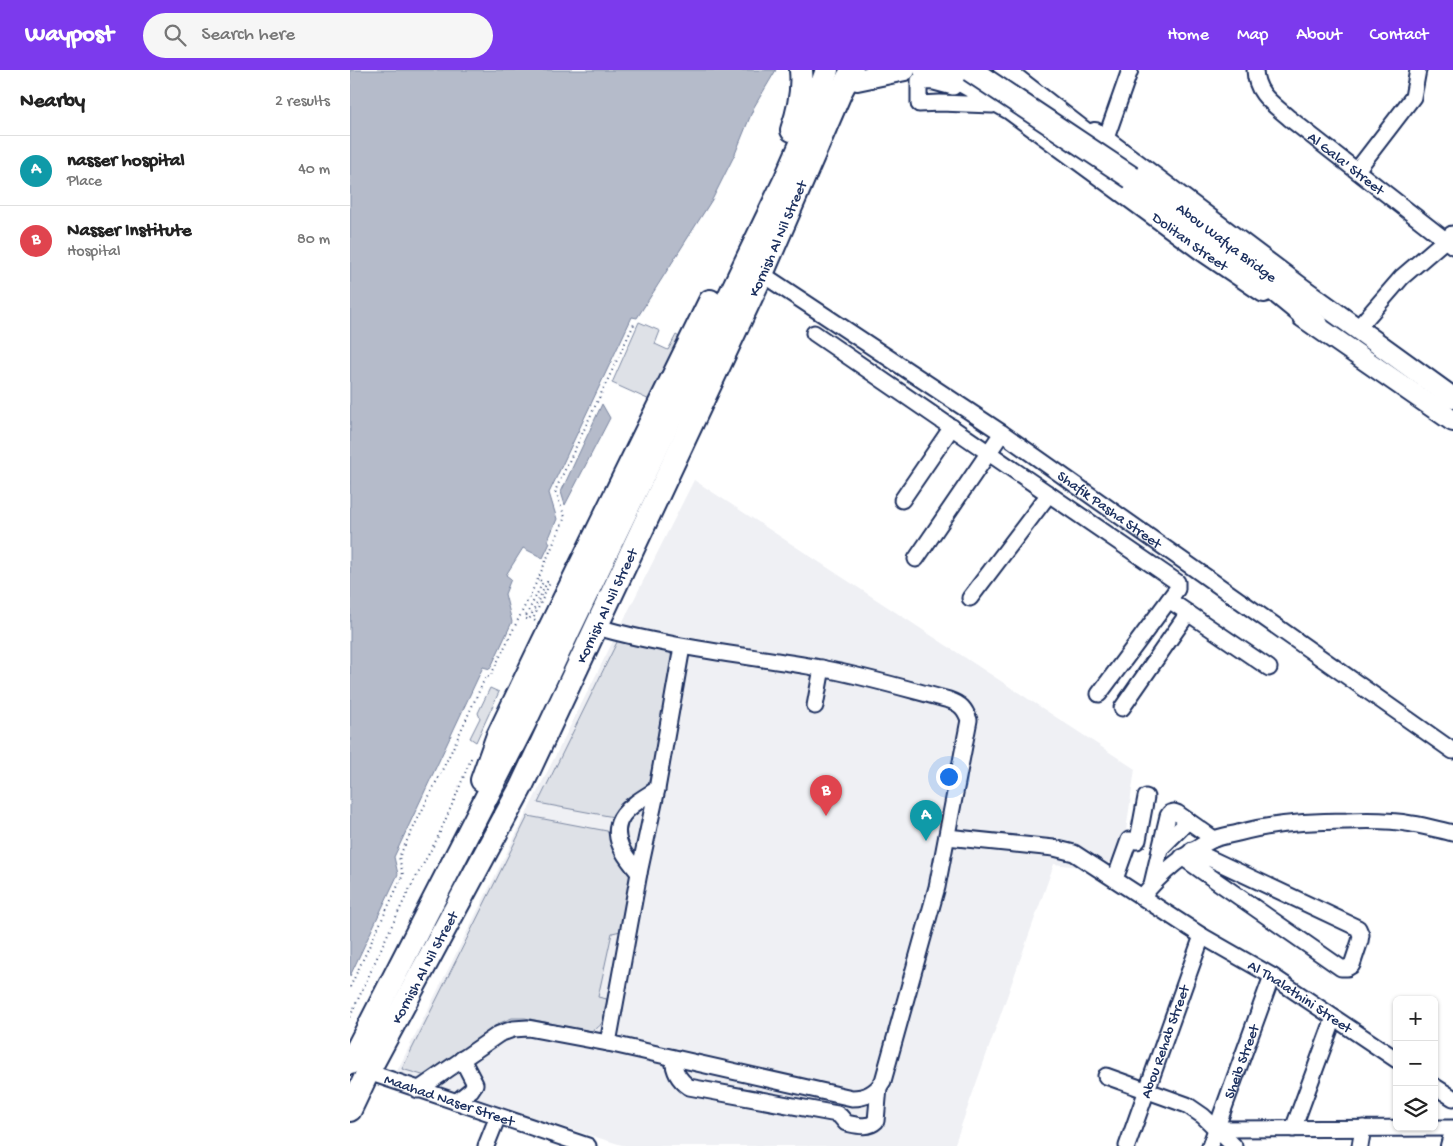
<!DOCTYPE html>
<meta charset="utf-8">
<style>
:root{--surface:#fff;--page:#f6f6f6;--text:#222;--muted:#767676;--line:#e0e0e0;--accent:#7c3aed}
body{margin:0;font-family:"Gochi Hand",sans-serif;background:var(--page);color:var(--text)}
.controls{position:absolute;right:15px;bottom:15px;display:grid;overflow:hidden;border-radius:8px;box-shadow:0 1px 4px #0004}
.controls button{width:45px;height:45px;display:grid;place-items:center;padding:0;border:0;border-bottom:1px solid var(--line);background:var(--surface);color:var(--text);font:25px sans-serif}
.you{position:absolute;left:598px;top:706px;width:18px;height:18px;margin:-12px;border:4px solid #fff;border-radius:50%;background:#1a73e8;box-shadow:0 0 0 8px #1a73e833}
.badge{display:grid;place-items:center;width:32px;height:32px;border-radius:50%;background:var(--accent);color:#fff;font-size:16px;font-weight:700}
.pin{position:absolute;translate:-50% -41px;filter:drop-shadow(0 1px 2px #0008)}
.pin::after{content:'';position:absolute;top:26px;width:18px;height:15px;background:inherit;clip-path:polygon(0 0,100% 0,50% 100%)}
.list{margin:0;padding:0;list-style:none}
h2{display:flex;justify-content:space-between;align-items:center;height:65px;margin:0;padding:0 20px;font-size:21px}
h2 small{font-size:16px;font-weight:400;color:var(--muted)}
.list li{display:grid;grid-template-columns:32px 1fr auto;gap:15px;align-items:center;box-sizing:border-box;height:70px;padding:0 20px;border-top:1px solid var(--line)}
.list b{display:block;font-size:19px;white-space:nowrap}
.list p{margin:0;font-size:16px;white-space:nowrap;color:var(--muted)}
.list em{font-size:16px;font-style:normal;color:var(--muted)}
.icon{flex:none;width:28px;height:28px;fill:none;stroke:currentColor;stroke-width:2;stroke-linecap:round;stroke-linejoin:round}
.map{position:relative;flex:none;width:1103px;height:1076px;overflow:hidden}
header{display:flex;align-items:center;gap:30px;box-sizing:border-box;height:70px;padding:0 25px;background:var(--accent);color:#fff}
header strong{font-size:24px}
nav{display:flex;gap:28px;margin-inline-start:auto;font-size:18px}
.search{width:350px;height:45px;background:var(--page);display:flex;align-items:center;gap:12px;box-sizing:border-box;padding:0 18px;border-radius:28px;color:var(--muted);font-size:19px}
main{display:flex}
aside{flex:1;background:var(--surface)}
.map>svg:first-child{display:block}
</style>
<header>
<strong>Waypost</strong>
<div class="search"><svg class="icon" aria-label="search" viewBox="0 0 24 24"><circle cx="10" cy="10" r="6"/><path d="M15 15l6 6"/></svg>Search here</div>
<nav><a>Home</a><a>Map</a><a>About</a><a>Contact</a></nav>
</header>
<main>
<aside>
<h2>Nearby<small>2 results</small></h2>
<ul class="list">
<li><span class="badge" style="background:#0f9aa8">A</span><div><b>nasser hospital</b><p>Place</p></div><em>40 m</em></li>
<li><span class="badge" style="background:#e0444e">B</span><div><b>Nasser Institute</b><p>Hospital</p></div><em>80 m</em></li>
</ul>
</aside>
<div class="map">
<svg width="1103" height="1076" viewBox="0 0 1103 1076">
<rect width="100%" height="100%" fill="#fff"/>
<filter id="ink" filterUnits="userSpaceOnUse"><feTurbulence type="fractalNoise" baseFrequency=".02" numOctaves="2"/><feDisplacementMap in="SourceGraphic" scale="10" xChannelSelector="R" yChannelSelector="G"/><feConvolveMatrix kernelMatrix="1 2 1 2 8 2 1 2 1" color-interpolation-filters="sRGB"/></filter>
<g filter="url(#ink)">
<path fill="#eff0f4" d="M 344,410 L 785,699 L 770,802 L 704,794 L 604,1076 L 275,1076 L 45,1005 Z"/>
<path fill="#dee1e7" stroke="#7c88a2" d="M 289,252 L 310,261 L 305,274 L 318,280 L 326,265 L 331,268 L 302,331 L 262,313 Z
M 269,568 L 317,580 L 323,587 L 324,596 L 297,720 L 264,747 L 188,733 Z
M 140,618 L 149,622 L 126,672 L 120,668 L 130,648 L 128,643 Z
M 178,746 L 257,761 L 281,802 L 271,861 L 262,863 L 248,927 L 257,929 C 255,943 255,959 239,961 L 175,948 L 162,948 L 150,953 L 79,1007 L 52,999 Z"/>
<path fill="#b5bbca" stroke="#77839f" d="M 0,0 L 426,0 L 404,37 L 385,84 L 363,128 L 287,248 L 282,247 L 199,423 L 207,449 L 198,470 L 200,473 L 193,488 L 173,478 L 156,505 L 161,509 L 155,524 L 162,552 L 140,599 L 133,597 L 44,787 L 48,804 L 0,906 Z
M 252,334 L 260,348 L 215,435 L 211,422 Z"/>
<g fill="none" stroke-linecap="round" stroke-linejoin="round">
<defs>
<g id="minor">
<path id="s1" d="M 905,0 C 906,24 922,33 939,48 L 1103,176"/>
<path d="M 605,10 L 603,17 L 584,12 L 569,11 L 569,34 L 590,33 L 642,35 L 650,33"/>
<path d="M 755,71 L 780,0"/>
<path d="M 1007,100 L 1063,27 L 1068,0"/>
<path id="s2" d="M 412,204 L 652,363 L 1103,681"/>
<path d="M 1007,259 L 1052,207 L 1102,164"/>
<path d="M 464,263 L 827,512 L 827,519 L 749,624"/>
<path d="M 552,430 L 602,357"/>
<path d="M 566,489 L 652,363"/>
<path d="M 620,528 L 699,424"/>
<path d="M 819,530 L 919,598"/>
<path d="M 465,636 L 472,598"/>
<path d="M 772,638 L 838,543"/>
<path id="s3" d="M 597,767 L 704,778 L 724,783 L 852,866 L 922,906 L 1047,990"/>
<path d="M 810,779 L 838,751"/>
<path d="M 832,787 L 991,898 L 997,898 L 1002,895 L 1010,871 L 1011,865 L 1008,858 L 842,780"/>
<path d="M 289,803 C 283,795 275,787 271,777 C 257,746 286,733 307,719"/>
<path d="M 765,809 L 779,770 L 787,771 L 788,770 L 796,727"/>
<path d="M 802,814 L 818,746 L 820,743 L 824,742 L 827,743 L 864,769"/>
<path d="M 792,827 C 812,802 833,784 862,770 C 870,766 880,765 888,763 C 924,753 961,751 997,751 C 1019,750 1041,750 1062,754 C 1076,756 1089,760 1103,763"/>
<path d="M 258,973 L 289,803 L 307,719 L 332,577"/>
<path d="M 323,988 C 324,1001 328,1009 339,1017 L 487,1044 L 490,1046 L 496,1053 C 506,1055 518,1059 526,1051 L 529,1017"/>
<path id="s4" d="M 18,1002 L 238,1076"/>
<path d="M 756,1006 L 837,1035 L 853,1046 L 884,1076"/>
<path d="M 1084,1016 L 1103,1028"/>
<path d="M 68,1020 L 149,964 L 163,959 L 178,958 L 258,973 L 502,1028 C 516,1028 526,1023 533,1011 L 587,817 L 619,650 C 615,639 611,634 599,630 C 557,619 514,606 470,598 C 395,585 320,578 247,557"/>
<path d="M 106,1032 L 121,1020 L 125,1014 L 112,989"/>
<path d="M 866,1059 L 1103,1058"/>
<path d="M 943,1059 L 984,948"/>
<path d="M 136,1076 L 148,1046"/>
<path id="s5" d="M 777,1076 L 852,866"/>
<path id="s6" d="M 860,1076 L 922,906"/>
<path d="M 1010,1076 L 1013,1058"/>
</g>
<g id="major">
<path id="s7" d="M 574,0 L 584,1 L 605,8 L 660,39 L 852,180 L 914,222"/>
<path d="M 654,0 L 753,77"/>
<path d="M 507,10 L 555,0"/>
<path d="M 745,63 L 951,218 L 1103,328"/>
<path d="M 953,247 L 1103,351"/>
<path d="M 1101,1076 L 1103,1069"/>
</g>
<g id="highway">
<path d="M 442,60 C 449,40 453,21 451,0"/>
<path d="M 782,108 L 840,151 L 967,255"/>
<path d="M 132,710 L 147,668 L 192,574 L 360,231"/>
<path d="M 0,993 L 174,654 L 436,108 L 450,76 L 477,0"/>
<path id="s8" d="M 0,1040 L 18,1002 L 94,860 L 171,717 L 412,204 L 491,21 L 502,0"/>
</g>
</defs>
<use href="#minor" stroke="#1b2f5e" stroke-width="19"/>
<use href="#major" stroke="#1b2f5e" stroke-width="24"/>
<use href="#highway" stroke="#1b2f5e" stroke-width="26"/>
<path stroke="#1b2f5e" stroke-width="2" stroke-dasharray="1 4" stroke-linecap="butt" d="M 185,551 L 183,549 L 200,513 L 197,512 L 179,550 L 175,548 L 193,512 L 188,509
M 0,917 L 53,805 L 49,787 L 102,680 L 136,606 L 140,607 L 188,509 L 215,447 L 205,421 L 285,252
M 0,947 L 35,870 L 59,820 L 87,769 L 105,728 L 122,686"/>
<use href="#minor" stroke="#fff" stroke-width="15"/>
<use href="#major" stroke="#fff" stroke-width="20"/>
<use href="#highway" stroke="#fff" stroke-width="22"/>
<defs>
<path id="highway-bridge" d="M 620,0 L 782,108"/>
</defs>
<use href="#highway-bridge" stroke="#1b2f5e" stroke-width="26" stroke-linecap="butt"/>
<use href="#highway-bridge" stroke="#fff" stroke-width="22"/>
</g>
</g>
<g text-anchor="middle" stroke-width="4" stroke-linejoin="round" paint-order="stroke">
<g font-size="15" fill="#1b2f5e" stroke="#fff">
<text dy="5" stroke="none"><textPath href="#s1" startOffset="134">Al Gala' Street</textPath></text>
<text dy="5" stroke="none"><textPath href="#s8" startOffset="971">Kornish Al Nil Street</textPath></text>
<text dy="5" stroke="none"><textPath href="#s7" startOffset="319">Dolitan Street</textPath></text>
<text transform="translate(877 172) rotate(37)" y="5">Abou Wafya Bridge</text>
<text dy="5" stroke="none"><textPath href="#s2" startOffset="420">Shafik Pasha Street</textPath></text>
<text dy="5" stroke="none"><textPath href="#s8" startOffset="566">Kornish Al Nil Street</textPath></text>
<text dy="5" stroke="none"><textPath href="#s8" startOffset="161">Kornish Al Nil Street</textPath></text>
<text dy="5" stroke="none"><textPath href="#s3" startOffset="396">Al Thalathini Street</textPath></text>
<text dy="5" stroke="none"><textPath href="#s5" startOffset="111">Abou Rehab Street</textPath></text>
<text dy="5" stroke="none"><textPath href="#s6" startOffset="90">Sheib Street</textPath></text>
<text dy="5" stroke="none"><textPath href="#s4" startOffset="86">Maahad Naser Street</textPath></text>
</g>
</g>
</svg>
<div class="controls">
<button>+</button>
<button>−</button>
<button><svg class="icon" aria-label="layers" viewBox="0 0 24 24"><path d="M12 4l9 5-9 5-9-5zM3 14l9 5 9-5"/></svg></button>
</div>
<div class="you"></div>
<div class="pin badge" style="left:576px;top:771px;background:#0f9aa8">A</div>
<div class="pin badge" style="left:476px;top:746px;background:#e0444e">B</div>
</div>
</main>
